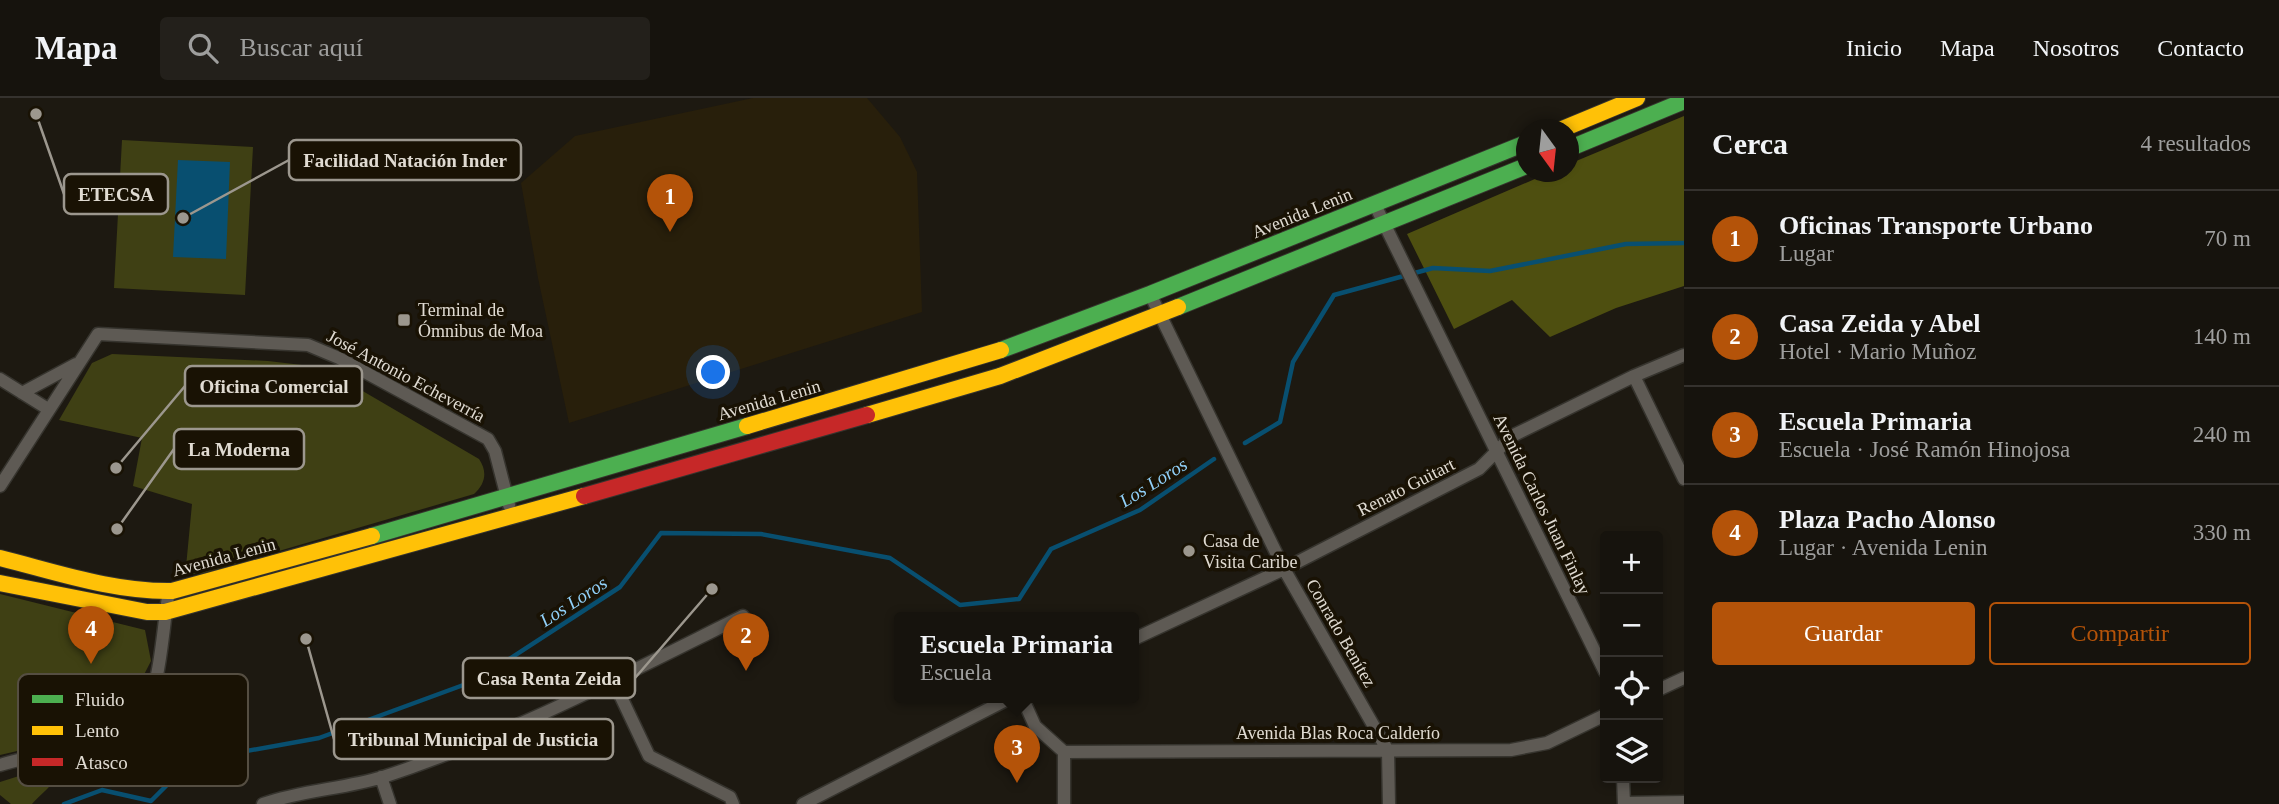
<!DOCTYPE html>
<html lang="es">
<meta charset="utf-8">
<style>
:root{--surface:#16130d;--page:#23201b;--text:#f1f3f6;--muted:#9e9e9d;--line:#35322e;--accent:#b45309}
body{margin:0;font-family:Georgia,serif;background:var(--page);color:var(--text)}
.controls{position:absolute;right:21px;bottom:21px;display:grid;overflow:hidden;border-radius:7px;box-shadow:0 4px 10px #0003}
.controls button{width:63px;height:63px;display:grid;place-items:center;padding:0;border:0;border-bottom:2px solid var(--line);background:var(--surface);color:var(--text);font:35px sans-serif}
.compass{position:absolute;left:1516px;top:21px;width:63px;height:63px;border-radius:50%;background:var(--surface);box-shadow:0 4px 10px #0003;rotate:165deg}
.you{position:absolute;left:714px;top:275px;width:24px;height:24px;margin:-18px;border:5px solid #fff;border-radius:50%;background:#1a73e8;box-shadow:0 0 0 10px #1a73e833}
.badge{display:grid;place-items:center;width:46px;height:46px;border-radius:50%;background:var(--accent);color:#fff;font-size:23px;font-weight:700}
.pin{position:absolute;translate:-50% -58px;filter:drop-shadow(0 2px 4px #0008)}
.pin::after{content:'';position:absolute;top:37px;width:24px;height:21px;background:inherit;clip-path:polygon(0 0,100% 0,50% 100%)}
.popup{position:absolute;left:894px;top:514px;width:245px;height:91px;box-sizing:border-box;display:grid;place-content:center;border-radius:7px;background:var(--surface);filter:drop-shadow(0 2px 5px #0005);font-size:23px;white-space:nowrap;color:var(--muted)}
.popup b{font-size:26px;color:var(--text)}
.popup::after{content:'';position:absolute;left:50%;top:100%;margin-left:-14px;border:14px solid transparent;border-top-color:var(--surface)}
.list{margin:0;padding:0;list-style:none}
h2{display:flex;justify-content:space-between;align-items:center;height:91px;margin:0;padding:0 28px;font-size:30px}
h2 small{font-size:23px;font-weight:400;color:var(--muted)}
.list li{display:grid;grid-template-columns:46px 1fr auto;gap:21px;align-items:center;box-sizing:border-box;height:98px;padding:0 28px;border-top:2px solid var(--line)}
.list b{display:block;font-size:26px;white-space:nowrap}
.list p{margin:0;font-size:23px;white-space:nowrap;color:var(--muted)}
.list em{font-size:23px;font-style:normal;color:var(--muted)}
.actions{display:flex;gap:14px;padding:21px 28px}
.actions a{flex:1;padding:16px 0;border:2px solid var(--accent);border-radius:7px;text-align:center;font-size:24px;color:var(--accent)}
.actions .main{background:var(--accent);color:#fff}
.icon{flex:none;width:38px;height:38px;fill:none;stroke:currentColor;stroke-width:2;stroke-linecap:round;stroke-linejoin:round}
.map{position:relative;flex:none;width:1684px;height:706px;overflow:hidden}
header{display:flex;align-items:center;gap:42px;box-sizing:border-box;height:98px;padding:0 35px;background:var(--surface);border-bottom:2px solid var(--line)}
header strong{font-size:33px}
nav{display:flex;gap:38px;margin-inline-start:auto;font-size:24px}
.search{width:490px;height:63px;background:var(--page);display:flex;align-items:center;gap:18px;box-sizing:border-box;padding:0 24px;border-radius:7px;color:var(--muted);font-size:26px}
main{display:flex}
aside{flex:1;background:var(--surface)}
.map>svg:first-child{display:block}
</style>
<header>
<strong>Mapa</strong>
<div class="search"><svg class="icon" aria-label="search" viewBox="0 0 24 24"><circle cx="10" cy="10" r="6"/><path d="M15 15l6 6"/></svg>Buscar aquí</div>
<nav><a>Inicio</a><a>Mapa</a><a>Nosotros</a><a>Contacto</a></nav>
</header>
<main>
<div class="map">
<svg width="1684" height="706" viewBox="0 0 1684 706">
<rect width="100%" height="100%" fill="#1d1911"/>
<path fill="#281f0b" d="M 753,0 L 867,0 L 900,39 L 917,74 L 922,214 L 569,325 L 538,180 L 521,85 L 575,38 Z"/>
<path fill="#3f4014" d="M 122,42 L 253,49 L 245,197 L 114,190 Z
M 112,256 L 268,263 L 302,267 L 337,278 L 479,361 C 488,374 485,386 474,396 L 200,476 L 193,476 L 187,472 L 186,469 L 192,406 L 133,388 L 142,340 L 59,322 L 92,265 Z
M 0,496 L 145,532 L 151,563 L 131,602 L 94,619 L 58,619 L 43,647 L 0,657 Z
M 60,665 C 61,682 43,694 32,706 L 11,706 L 0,697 L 0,684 Z"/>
<path fill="#4e4f10" d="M 1684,18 L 1684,188 L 1616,210 L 1550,239 L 1512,202 L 1454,231 L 1407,136 L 1551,74 L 1568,74 L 1569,66 Z"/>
<path fill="#084f70" d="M 178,62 L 230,64 L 226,161 L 173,159 Z"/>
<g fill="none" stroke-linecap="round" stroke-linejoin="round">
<path stroke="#084f70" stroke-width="4.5" d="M 1245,345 L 1280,324 L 1293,264 L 1334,197 L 1433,170 L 1490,173 L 1626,146 L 1684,145
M 64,706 L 102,692 L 151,703 L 191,663 L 319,640 L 477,582 L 620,489 L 661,435 L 761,436 L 890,460 L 960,507 L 1019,501 L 1051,451 L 1140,412 L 1214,361"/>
<defs>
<path id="street" d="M 1375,107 L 1605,574
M 1150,196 L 1284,471 L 1388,653 L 1389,706
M 1634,278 L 1684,381
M 0,281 L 48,311
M 22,295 L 76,266
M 0,388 L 98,236 L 308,247 L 339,260 L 488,341 L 495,353 L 509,407
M 1134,541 L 1284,471 L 1479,371 L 1512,338 L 1634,278 L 1684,257
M 613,582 L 649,658 L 730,699 L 733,706
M 1658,592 L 1684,580
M 1022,599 L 1035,628 L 1064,654 L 1064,706
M 1064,654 L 1511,652 L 1547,645 L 1605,617
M 0,667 C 30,658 129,638 144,614 C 161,588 163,525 169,493
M 381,679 L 390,706
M 1623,680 L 1624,706
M 1624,705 L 1684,704
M 263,706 C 302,692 344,691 383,679 C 508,638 626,576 743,518
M 803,706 L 1012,599"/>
<path id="fast" d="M 1568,51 L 1684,3
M 1178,209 L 1526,68
M 1001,252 L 1150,196 L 1526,45
M 372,438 L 747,328"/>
<path id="slow" d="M 1560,32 L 1637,0
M 867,317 L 1000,278 L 1178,209
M 747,328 L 1001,252
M 0,460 C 56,474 113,494 172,493 L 372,438
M 0,485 L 147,514 L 165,514 L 584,398"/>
<path id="jam" d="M 584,398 L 867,317"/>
</defs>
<use href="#street" stroke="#36342e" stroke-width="15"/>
<use href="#fast" stroke="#36342e" stroke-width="18"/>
<use href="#slow" stroke="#36342e" stroke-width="18"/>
<use href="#jam" stroke="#36342e" stroke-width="18"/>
<use href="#street" stroke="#5e5a54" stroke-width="12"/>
<use href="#fast" stroke="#4caf50" stroke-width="16"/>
<use href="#slow" stroke="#ffc107" stroke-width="16"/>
<use href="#jam" stroke="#c62828" stroke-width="16"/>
</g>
<g fill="#9c978e" stroke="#191204" stroke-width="2.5">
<rect x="397" y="215" width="14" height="14" rx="3.5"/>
<circle cx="1189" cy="453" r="7"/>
</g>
<g text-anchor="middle" stroke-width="7" stroke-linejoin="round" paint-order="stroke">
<g font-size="18" fill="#e0dbd2" stroke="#191204">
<text transform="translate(1302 115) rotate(-22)" y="6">Avenida Lenin</text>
<text transform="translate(406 278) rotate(28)" y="6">José Antonio Echeverría</text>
<text transform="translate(769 302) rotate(-16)" y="6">Avenida Lenin</text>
<text transform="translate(1406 389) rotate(-27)" y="6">Renato Guitart</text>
<text transform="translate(1542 406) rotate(64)" y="6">Avenida Carlos Juan Finlay</text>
<text transform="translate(224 459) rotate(-15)" y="6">Avenida Lenin</text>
<text transform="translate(1341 535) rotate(60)" y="6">Conrado Benítez</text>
<text x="1338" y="641">Avenida Blas Roca Calderío</text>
</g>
<g font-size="18" fill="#e0dbd2" stroke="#191204" text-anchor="start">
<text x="418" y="218">Terminal de<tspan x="418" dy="21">Ómnibus de Moa</tspan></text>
<text x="1203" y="449">Casa de<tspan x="1203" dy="21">Visita Caribe</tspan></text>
</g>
<g font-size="19" font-style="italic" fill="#91d0f8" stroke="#191204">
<text transform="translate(1153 384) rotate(-32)" y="7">Los Loros</text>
<text transform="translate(573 503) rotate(-33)" y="7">Los Loros</text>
</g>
</g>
<rect x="18" y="576" width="230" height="112" rx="10" fill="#191204" stroke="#554e42" stroke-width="2"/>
<rect x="32" y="597" width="31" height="8" fill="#4caf50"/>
<rect x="32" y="628" width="31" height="9" fill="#ffc107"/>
<rect x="32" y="660" width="31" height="8" fill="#c62828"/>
<g font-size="19" fill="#e0dbd2">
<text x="75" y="608">Fluido</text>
<text x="75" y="639">Lento</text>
<text x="75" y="671">Atasco</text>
</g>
<path fill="none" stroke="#9c978e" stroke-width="2.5" d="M183 120L289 62M36 16L64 96M116 370L185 288M117 431L174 351M712 491L635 580M306 541L334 641"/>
<g fill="#9c978e" stroke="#191204" stroke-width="2.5">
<circle cx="183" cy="120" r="7"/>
<circle cx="36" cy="16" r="7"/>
<circle cx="116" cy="370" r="7"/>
<circle cx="117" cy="431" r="7"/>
<circle cx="712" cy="491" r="7"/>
<circle cx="306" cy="541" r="7"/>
</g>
<g fill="#191204" stroke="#9c978e" stroke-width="2.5">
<rect x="289" y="42" width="232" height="40" rx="7"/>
<rect x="64" y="76" width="104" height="40" rx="7"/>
<rect x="185" y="268" width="177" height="40" rx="7"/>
<rect x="174" y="331" width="130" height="40" rx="7"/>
<rect x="463" y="560" width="172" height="40" rx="7"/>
<rect x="334" y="621" width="279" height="40" rx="7"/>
</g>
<g font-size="19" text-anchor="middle" font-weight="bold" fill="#e0dbd2">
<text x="405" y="69">Facilidad Natación Inder</text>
<text x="116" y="103">ETECSA</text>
<text x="274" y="295">Oficina Comercial</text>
<text x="239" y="358">La Moderna</text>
<text x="549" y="587">Casa Renta Zeida</text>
<text x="473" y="648">Tribunal Municipal de Justicia</text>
</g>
</svg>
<div class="controls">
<button>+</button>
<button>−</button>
<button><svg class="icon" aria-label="locate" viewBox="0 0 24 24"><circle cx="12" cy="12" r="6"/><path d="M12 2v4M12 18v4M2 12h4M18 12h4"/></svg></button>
<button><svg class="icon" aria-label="layers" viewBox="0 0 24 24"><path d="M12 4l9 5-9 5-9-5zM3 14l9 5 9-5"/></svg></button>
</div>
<svg class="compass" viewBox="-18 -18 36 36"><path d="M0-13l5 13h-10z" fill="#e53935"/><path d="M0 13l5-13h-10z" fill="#9e9e9d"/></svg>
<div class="you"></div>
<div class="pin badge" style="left:670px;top:134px">1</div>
<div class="pin badge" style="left:746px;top:573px">2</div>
<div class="pin badge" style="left:1017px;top:685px">3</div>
<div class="popup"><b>Escuela Primaria</b>Escuela</div>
<div class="pin badge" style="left:91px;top:566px">4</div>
</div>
<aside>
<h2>Cerca<small>4 resultados</small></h2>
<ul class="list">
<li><span class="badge">1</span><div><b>Oficinas Transporte Urbano</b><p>Lugar</p></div><em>70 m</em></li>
<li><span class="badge">2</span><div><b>Casa Zeida y Abel</b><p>Hotel · Mario Muñoz</p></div><em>140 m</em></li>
<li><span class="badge">3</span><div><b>Escuela Primaria</b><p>Escuela · José Ramón Hinojosa</p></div><em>240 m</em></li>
<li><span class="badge">4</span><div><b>Plaza Pacho Alonso</b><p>Lugar · Avenida Lenin</p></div><em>330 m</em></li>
</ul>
<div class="actions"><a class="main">Guardar</a><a>Compartir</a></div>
</aside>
</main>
